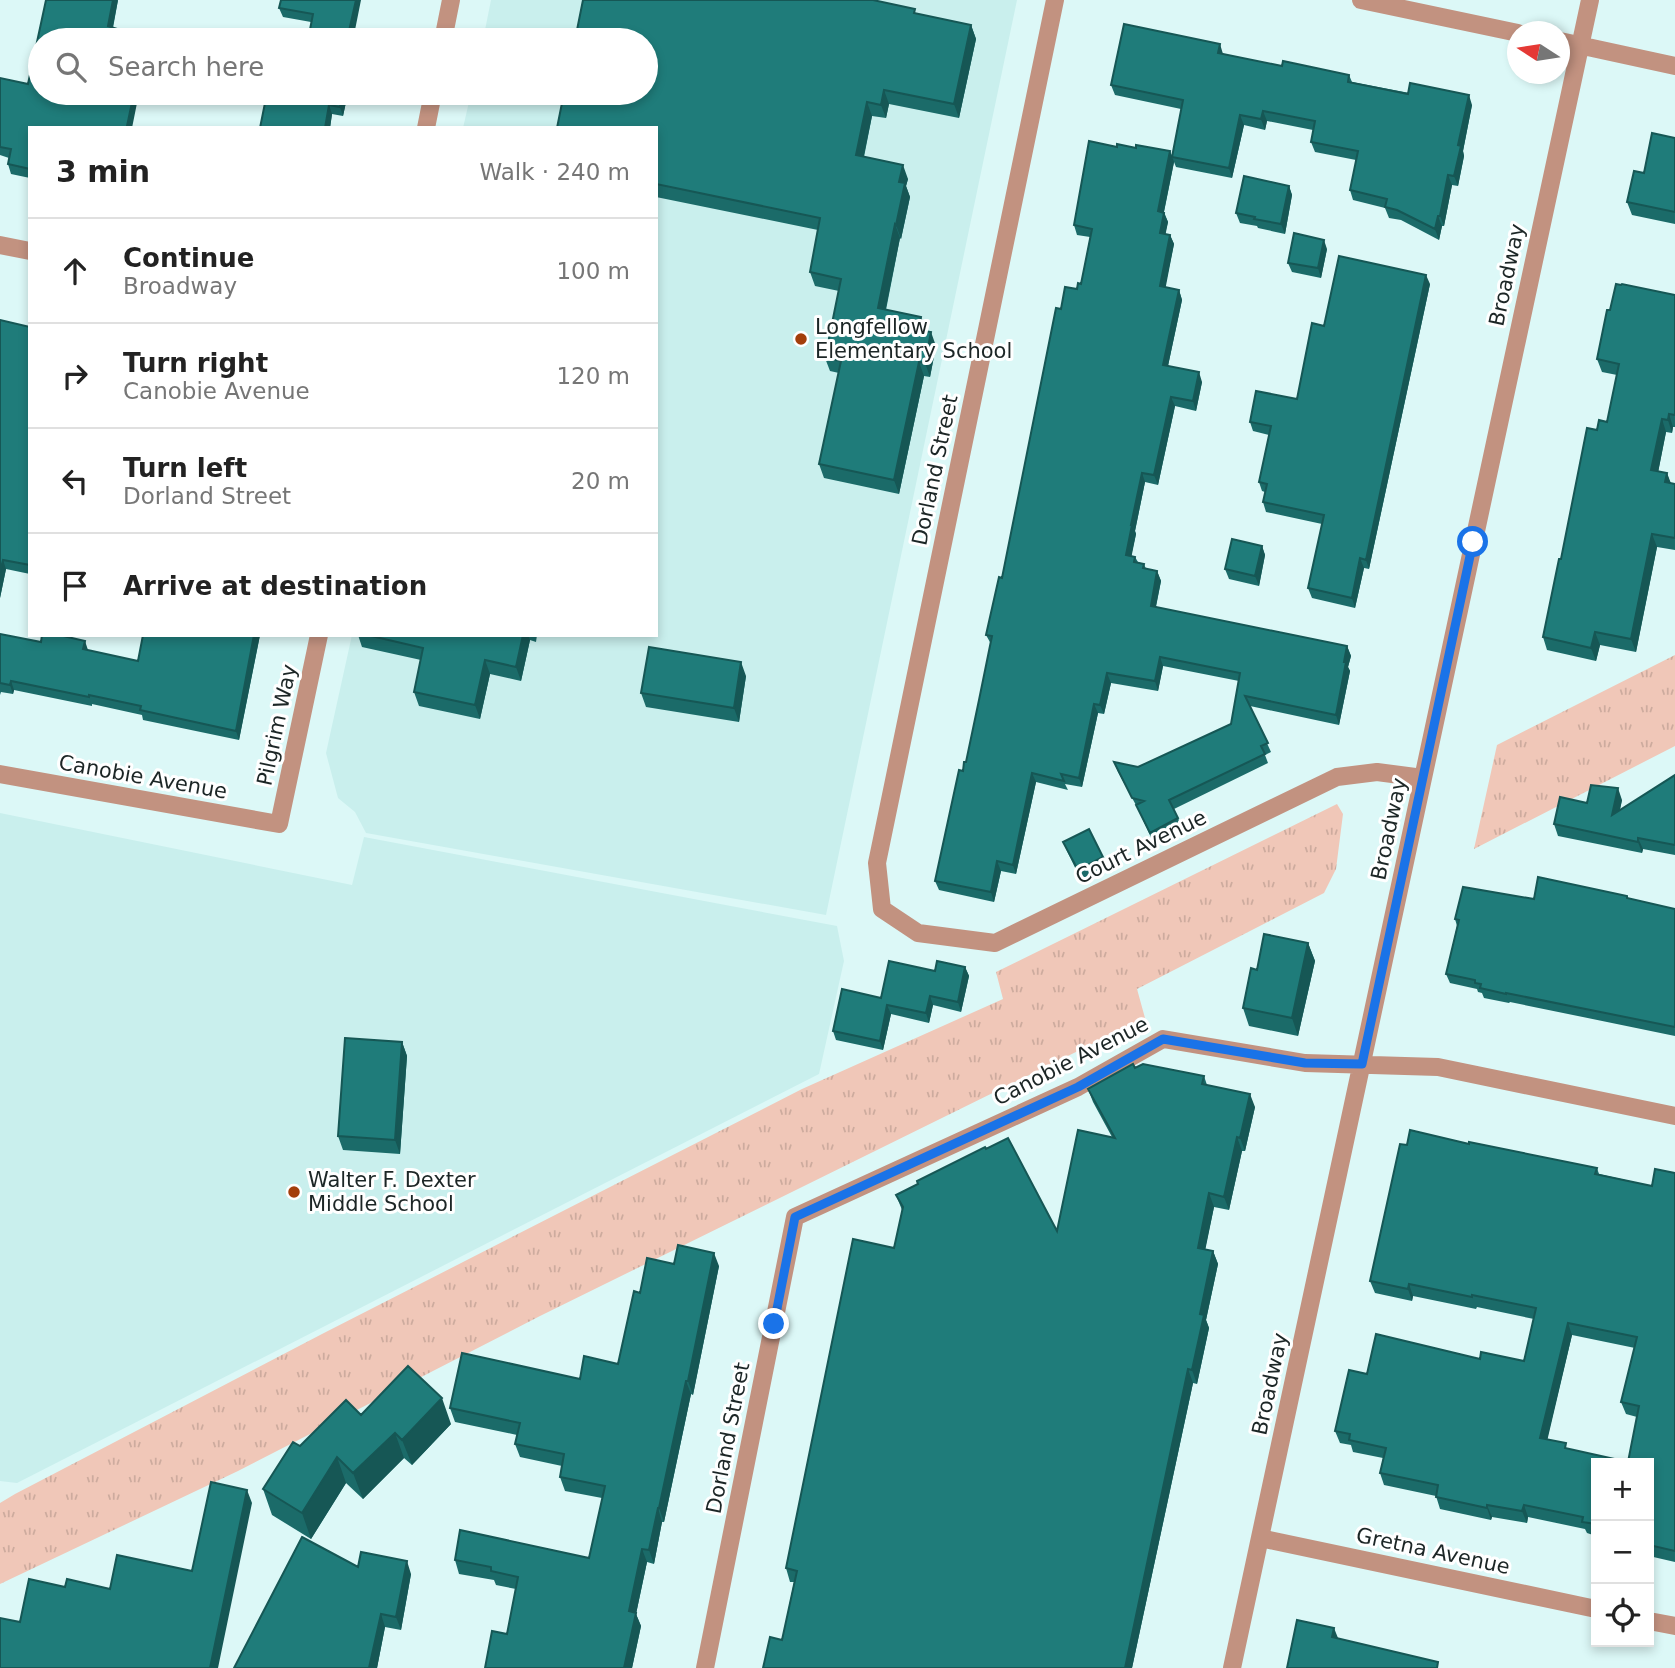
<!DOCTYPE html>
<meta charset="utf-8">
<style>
:root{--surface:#fff;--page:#f6f6f6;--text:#222;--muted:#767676;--line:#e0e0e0}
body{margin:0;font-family:"DejaVu Sans",sans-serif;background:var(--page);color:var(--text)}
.controls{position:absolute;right:21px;bottom:21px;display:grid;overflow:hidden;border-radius:0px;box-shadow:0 4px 10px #0003}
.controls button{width:63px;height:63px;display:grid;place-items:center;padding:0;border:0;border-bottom:2px solid var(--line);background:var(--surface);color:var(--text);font:35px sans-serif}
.compass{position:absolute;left:1507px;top:21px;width:63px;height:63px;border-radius:50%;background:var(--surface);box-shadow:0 4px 10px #0003;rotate:282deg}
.stop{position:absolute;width:21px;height:21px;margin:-16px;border:5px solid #1a73e8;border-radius:50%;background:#fff}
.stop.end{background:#1a73e8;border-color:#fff;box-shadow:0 2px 7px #0008}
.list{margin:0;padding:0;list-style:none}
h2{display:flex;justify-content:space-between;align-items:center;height:91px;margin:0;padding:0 28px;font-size:30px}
h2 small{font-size:23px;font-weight:400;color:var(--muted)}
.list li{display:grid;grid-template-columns:46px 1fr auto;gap:21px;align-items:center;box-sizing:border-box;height:105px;padding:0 28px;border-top:2px solid var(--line)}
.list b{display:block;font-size:26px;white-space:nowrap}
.list p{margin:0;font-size:23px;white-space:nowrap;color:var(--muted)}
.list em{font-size:23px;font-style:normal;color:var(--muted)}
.icon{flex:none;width:38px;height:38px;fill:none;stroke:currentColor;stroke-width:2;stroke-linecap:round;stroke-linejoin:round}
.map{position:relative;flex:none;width:1675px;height:1668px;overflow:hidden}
.search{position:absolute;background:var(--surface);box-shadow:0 4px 10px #0003;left:28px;top:28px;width:630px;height:77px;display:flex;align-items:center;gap:18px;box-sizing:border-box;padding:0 24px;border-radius:38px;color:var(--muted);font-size:26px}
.panel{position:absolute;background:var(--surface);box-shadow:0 4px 10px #0003;left:28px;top:126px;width:630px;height:511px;border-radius:0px}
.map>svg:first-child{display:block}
</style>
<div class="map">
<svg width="1675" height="1668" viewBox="0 0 1675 1668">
<defs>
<pattern id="park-tufts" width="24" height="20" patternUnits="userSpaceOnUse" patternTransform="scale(1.75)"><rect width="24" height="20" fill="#f0c7b8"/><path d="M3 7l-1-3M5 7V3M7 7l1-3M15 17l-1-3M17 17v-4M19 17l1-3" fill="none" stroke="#cdab9e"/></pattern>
</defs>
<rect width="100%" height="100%" fill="#dcf8f7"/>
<path fill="#c9efed" d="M 491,0 L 1017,0 L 826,915 L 366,833 L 355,812 L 338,798 L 326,753 L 352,635 L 656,635 L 656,128 L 463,128 L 471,93 L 646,93 L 646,40 L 483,40 Z
M 0,813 L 352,885 L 364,837 L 837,926 L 844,961 L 819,1074 L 17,1483 L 0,1481 Z"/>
<path fill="url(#park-tufts)" d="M 1675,655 L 1675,746 L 1474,849 L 1497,745 Z
M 1337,804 L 1343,814 L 1336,869 L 1324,893 L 1137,989 L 1145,1018 L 540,1316 L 238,1471 L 0,1584 L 0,1503 L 15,1494 L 322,1334 L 802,1089 L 1003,999 L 996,972 Z"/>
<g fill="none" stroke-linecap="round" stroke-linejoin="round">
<path stroke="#c29280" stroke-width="18" d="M 1055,0 L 877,863 L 882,909 L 918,933 L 995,943 L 1337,777 L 1377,772 L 1423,778
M 1361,0 L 1518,33
M 443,40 L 451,0
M 1560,41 L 1675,66
M 426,128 L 433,93
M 0,245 L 30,251
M 0,774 L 279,824 L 319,635
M 1260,1538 L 1596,1609
M 1649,1621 L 1675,1626
M 705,1668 L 795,1217 L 1078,1087 L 1163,1039 L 1305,1063 L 1438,1067 L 1675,1116
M 1232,1668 L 1590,0"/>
</g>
<path fill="#1b6b69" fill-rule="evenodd" d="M 118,0 L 113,28 L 120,38 L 30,128 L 30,178 L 11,174 L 8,164 L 9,158 L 0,155 L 0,78 L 28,84 Z
M 361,0 L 311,22 L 283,17 L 279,8 Z
M 917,14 L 971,25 L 976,39 L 959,118 L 889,104 L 886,118 L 872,116 L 864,157 L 908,179 L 906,186 L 910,197 L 901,239 L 900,238 L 886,310 L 926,331 L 936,346 L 930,377 L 924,376 L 899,494 L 824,478 L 819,464 L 839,373 L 830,371 L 825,358 L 839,291 L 815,286 L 810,272 L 818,230 L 656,197 L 656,128 Z
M 1223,54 L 1282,66 L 1349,75 L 1352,82 L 1472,105 L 1463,151 L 1464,156 L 1458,186 L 1452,185 L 1444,226 L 1442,226 L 1439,240 L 1401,220 L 1389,218 L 1385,208 L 1353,200 L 1350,190 L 1356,160 L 1315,152 L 1311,142 L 1313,130 L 1267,121 L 1265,130 L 1244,125 L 1232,178 L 1176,167 L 1174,162 L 1164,212 L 1168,222 L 1165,234 L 1170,235 L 1174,244 L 1165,287 L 1179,290 L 1182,300 L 1168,366 L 1202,382 L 1196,411 L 1175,406 L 1158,485 L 1145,482 L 1135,531 L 1136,534 L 1131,556 L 1135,557 L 1138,562 L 1144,564 L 1146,569 L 1157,571 L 1161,581 L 1156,607 L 1347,646 L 1351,656 L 1348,667 L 1350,671 L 1339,725 L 1250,706 L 1271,752 L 1265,755 L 1268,763 L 1174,809 L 1182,827 L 1153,842 L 1137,807 L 1118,772 L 1114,762 L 1138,767 L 1231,724 L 1239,681 L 1163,666 L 1158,691 L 1111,683 L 1104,714 L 1098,713 L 1082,787 L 1065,784 L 1068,790 L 1036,782 L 1016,874 L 1001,871 L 994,902 L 939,890 L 935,881 L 966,762 L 991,644 L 986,635 L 1002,578 L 1061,309 L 1081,284 L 1090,237 L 1077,235 L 1074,225 L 1117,147 L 1170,151 L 1172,156 L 1181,109 L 1115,95 L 1111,85 Z
M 223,93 L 348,93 L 343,116 L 332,114 L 330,128 L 260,128 L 265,102 Z
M 1675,138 L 1675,224 L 1632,215 L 1627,202 L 1644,173 Z
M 1289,186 L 1292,195 L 1285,234 L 1258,228 L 1257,226 L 1240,223 L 1236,213 Z
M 1327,249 L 1321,278 L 1292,272 L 1288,263 Z
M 1430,284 L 1369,569 L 1364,568 L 1355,608 L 1312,598 L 1308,588 L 1322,524 L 1266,512 L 1263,502 L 1265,492 L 1262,491 L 1259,482 L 1269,435 L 1253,431 L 1250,422 L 1297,399 L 1324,326 Z
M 1675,295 L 1675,427 L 1673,427 L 1672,433 L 1666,432 L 1658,472 L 1667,473 L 1670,483 L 1675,484 L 1675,550 L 1657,547 L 1636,652 L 1600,645 L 1596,661 L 1547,650 L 1543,637 L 1561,559 L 1597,430 L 1607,422 L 1617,375 L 1602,372 L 1597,359 L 1610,310 Z
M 0,320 L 30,327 L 30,574 L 6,569 L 0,598 Z
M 1262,546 L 1265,555 L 1259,586 L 1229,579 L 1225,569 Z
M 0,634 L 138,661 L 143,635 L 260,635 L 239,740 L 143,720 L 142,715 L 92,704 L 92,706 L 14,690 L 13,694 L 1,692 L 0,695 Z
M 358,635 L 537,635 L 536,642 L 530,640 L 521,681 L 490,674 L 480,719 L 419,706 L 414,692 L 421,660 L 362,647 Z
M 746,676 L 739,722 L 646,707 L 641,693 Z
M 1675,775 L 1675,855 L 1643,849 L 1642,853 L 1558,836 L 1554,824 L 1587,803 L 1622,800 L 1620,810 Z
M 1063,842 L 1103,857 L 1106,867 L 1081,880 L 1067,851 Z
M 1627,896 L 1627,898 L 1675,909 L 1675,1036 L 1510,1002 L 1509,1003 L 1484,998 L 1482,993 L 1478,992 L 1477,989 L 1450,983 L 1446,974 L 1457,926 L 1455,919 L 1534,899 Z
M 1308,943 L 1315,961 L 1298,1036 L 1249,1026 L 1243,1008 Z
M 965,967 L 969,976 L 961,1012 L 933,1005 L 929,1023 L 891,1014 L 883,1050 L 836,1040 L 833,1031 L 881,998 L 935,971 Z
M 402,1042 L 407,1056 L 400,1154 L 343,1150 L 338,1136 Z
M 1135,1068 L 1204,1076 L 1207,1085 L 1255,1107 L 1245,1151 L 1242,1151 L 1229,1210 L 1214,1207 L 1205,1249 L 1213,1251 L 1218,1264 L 1206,1320 L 1209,1328 L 1197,1384 L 1193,1383 L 1132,1668 L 782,1640 L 794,1582 L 790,1582 L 786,1568 L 894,1248 L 902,1210 L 896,1195 L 1057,1231 L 1112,1137 L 1093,1102 L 1088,1089 Z
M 1469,1144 L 1597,1168 L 1599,1174 L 1652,1186 L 1675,1173 L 1675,1562 L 1649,1556 L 1649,1463 L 1596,1463 L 1596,1536 L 1587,1533 L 1585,1529 L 1528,1517 L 1527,1523 L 1492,1517 L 1491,1520 L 1440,1509 L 1436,1496 L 1384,1485 L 1380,1473 L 1383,1458 L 1353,1452 L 1351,1445 L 1340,1443 L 1335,1431 L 1367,1374 L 1480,1359 L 1524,1361 L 1534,1319 L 1477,1307 L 1476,1309 L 1413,1296 L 1412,1301 L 1375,1293 L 1370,1281 L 1407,1145 ZM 1572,1335 L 1635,1348 L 1621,1402 L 1626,1414 L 1637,1417 L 1628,1462 L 1568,1449 L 1547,1439 Z
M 674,1264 L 719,1266 L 693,1395 L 691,1394 L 664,1522 L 662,1522 L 654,1564 L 647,1562 L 636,1614 L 641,1626 L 632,1668 L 485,1668 L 507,1634 L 516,1589 L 496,1585 L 494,1580 L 459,1574 L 455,1560 L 589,1558 L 602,1498 L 565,1491 L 560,1477 L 562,1466 L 520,1457 L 515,1444 L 517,1435 L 455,1422 L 450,1408 L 580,1379 L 618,1364 L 640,1293 Z
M 361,1415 L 451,1424 L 412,1465 L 404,1458 L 363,1499 L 346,1483 L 311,1539 L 272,1515 L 263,1489 L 300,1446 Z
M 358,1567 L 411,1574 L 401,1630 L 385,1627 L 377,1668 L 234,1668 Z"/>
<path fill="#165755" d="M 113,0 L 118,0 L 111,36 L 108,26 Z
M 356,0 L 361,0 L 353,40 L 347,40 Z
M 971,25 L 976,39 L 959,118 L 954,104 Z
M 117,29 L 120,38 L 120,40 L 114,40 Z
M 1220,44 L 1223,54 L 1218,53 Z
M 884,90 L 889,104 L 886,118 L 881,105 Z
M 134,93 L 139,93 L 132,128 L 127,126 Z
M 343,93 L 348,93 L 343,116 L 340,107 Z
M 1469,95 L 1472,105 L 1463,151 L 1464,156 L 1458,186 L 1454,176 L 1458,145 Z
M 867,102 L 872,116 L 861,169 L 856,155 Z
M 329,105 L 332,114 L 330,128 L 325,128 Z
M 1263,111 L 1267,121 L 1265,130 L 1261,119 Z
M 1240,115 L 1244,125 L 1232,178 L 1229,168 Z
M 1170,151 L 1174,162 L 1162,221 L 1158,211 Z
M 903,165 L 908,179 L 906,186 L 910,197 L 901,239 L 896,225 L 899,182 Z
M 1448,175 L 1452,185 L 1444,226 L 1440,216 Z
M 1289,186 L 1292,195 L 1285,234 L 1281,224 Z
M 1164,213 L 1168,222 L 1164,242 L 1160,233 Z
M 1438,216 L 1442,226 L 1439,240 L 1435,229 Z
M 895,224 L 900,238 L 883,322 L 878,308 Z
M 1170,235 L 1174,244 L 1164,296 L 1160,286 Z
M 1324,240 L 1327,249 L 1321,278 L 1318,268 Z
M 1426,275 L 1430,284 L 1369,569 L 1366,560 Z
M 1179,290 L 1182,300 L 1166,375 L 1163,365 Z
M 921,317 L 926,331 L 918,330 Z
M 931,332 L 936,346 L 930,377 L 925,363 Z
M 919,362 L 924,376 L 899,494 L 894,480 Z
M 1199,372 L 1202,382 L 1196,411 L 1193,401 Z
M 1171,397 L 1175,406 L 1158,485 L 1154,475 Z
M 1669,414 L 1673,427 L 1672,433 L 1668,420 Z
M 1662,419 L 1666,432 L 1656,483 L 1651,470 Z
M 1142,473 L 1145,482 L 1135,531 L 1136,534 L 1130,564 L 1126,555 L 1131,525 Z
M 1667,473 L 1672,486 L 1665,482 Z
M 1652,534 L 1657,547 L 1636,652 L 1631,639 Z
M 1262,546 L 1265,555 L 1259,586 L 1255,576 Z
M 1360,558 L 1364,568 L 1355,608 L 1352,598 Z
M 3,560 L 6,569 L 0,598 L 0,572 Z
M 1157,571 L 1161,581 L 1154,615 L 1151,606 Z
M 1595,632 L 1600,645 L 1596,661 L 1591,648 Z
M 254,635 L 260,635 L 239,740 L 236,731 Z
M 523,635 L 528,635 L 530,640 L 521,681 L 516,667 Z
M 85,641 L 88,650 L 83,649 Z
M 1347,646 L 1351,656 L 1348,667 L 1350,671 L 1339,725 L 1336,715 Z
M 1160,657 L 1163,666 L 1158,691 L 1155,681 Z
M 485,660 L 490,674 L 480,719 L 475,705 Z
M 741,662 L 746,676 L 739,722 L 734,708 Z
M 1107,673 L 1111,683 L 1104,714 L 1100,705 Z
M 11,681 L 14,690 L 13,694 L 10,685 Z
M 1094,704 L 1098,713 L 1082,787 L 1079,778 Z
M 1032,773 L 1036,782 L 1016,874 L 1013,865 Z
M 1618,788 L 1622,800 L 1616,826 L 1612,815 Z
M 1638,838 L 1643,849 L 1642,853 L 1638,842 Z
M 997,861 L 1001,871 L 994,902 L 991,892 Z
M 1308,943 L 1315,961 L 1298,1036 L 1292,1018 Z
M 965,967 L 969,976 L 961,1012 L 958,1002 Z
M 930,996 L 933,1005 L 929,1023 L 926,1013 Z
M 887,1005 L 891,1014 L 883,1050 L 880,1041 Z
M 402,1042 L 407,1056 L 400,1154 L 395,1140 Z
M 1250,1094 L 1255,1107 L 1245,1151 L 1240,1138 Z
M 1237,1137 L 1242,1151 L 1229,1210 L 1224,1197 Z
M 1209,1193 L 1214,1207 L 1203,1261 L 1198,1248 Z
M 1213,1251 L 1218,1264 L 1206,1320 L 1209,1328 L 1197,1384 L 1192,1370 L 1200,1314 Z
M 714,1253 L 719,1266 L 693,1395 L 688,1381 Z
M 1409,1284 L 1413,1296 L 1412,1301 L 1408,1289 Z
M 1568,1323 L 1572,1335 L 1545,1450 L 1540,1438 Z
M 1188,1369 L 1193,1383 L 1132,1668 L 1125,1668 Z
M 686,1381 L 691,1394 L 664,1522 L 659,1508 Z
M 442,1398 L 451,1424 L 412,1465 L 402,1440 Z
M 395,1433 L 404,1458 L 363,1499 L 353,1473 Z
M 337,1457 L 346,1483 L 311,1539 L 302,1513 Z
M 247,1490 L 252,1503 L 218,1668 L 210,1668 Z
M 1487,1505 L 1492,1517 L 1491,1520 L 1487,1508 Z
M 1524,1505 L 1528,1517 L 1527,1523 L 1522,1511 Z
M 658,1508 L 662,1522 L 654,1564 L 649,1550 Z
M 642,1549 L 647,1562 L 636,1614 L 641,1626 L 632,1668 L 624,1668 L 629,1611 Z
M 407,1561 L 411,1574 L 401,1630 L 396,1617 Z
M 381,1614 L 385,1627 L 377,1668 L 369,1668 Z
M 1334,1628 L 1338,1638 L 1336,1647 L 1332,1637 Z"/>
<path fill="#1f7c7a" stroke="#165755" stroke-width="2" fill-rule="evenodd" d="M 46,0 L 113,0 L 108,26 L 117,29 L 114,40 L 40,40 L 40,93 L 134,93 L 127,126 L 134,128 L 30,128 L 30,169 L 8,164 L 11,149 L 0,147 L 0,78 L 28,84 Z
M 281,0 L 356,0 L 347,40 L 308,40 L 313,14 L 279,8 Z
M 583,0 L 873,0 L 915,9 L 914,13 L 971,25 L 954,104 L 884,90 L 881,105 L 867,102 L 856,155 L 903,165 L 899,182 L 905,183 L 896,225 L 895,224 L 878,308 L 921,317 L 918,330 L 931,332 L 925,363 L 919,362 L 894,480 L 819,464 L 841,361 L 825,358 L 841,279 L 810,272 L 820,218 L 656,184 L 656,128 L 557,128 L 564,93 L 646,93 L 646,40 L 575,40 Z
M 1124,24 L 1220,44 L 1218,53 L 1282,66 L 1283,61 L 1349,75 L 1348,82 L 1408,94 L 1410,83 L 1469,95 L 1458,145 L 1461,146 L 1454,176 L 1448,175 L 1440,216 L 1438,216 L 1435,229 L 1397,210 L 1385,207 L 1387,199 L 1350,190 L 1358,151 L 1311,142 L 1315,121 L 1263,111 L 1261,119 L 1240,115 L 1229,168 L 1172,157 L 1183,100 L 1111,85 Z
M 264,93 L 343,93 L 340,107 L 329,105 L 325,128 L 260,128 L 267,93 Z
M 1652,133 L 1675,138 L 1675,212 L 1627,202 L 1634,171 L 1644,173 Z
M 1089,141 L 1117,147 L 1117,144 L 1136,148 L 1136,145 L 1170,151 L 1158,211 L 1164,213 L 1160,233 L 1170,235 L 1160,286 L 1179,290 L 1163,365 L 1199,372 L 1193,401 L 1171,397 L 1154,475 L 1142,473 L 1131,525 L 1132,525 L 1126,555 L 1135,557 L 1134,562 L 1144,564 L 1143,568 L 1157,571 L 1151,606 L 1347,646 L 1344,662 L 1346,662 L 1336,715 L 1245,696 L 1268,743 L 1261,746 L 1265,754 L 1169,800 L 1178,818 L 1150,833 L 1136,805 L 1144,801 L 1132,798 L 1114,762 L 1138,767 L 1231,724 L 1240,673 L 1160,657 L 1155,681 L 1107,673 L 1100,705 L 1094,704 L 1079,778 L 1061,774 L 1064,781 L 1032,773 L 1013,865 L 997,861 L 991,892 L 935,881 L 959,770 L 963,771 L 964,762 L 966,762 L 979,700 L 992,636 L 986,635 L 999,577 L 1002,578 L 1056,308 L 1061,309 L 1065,287 L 1077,289 L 1078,283 L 1081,284 L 1092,229 L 1074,225 Z
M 1244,176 L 1289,186 L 1281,224 L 1254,219 L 1255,217 L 1236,213 Z
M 1294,233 L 1324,240 L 1318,268 L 1288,263 Z
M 1339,256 L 1426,275 L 1366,560 L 1360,558 L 1352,598 L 1308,588 L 1324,515 L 1263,502 L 1267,484 L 1259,482 L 1271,426 L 1250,422 L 1256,391 L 1297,399 L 1312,323 L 1324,326 Z
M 1616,284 L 1621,285 L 1622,284 L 1675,295 L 1675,415 L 1669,414 L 1668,420 L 1662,419 L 1651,470 L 1667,473 L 1665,482 L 1675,484 L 1675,538 L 1652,534 L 1631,639 L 1595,632 L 1591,648 L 1543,637 L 1559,559 L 1561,559 L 1587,428 L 1597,430 L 1599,420 L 1607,422 L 1619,364 L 1597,359 L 1607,310 L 1610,310 Z
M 0,320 L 30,327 L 30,565 L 3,560 L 0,572 Z
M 1232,539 L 1262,546 L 1255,576 L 1225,569 Z
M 0,634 L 41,642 L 42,635 L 59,635 L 85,641 L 83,649 L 138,661 L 143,635 L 254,635 L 236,731 L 140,710 L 141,706 L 89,695 L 89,697 L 11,681 L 10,685 L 0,683 Z
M 367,635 L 523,635 L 516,667 L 485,660 L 475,705 L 414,692 L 423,648 Z
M 649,647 L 741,662 L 734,708 L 641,693 Z
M 1675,775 L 1675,845 L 1638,838 L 1638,842 L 1554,824 L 1560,797 L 1587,803 L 1591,785 L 1618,788 L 1612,815 Z
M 1089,829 L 1103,857 L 1078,870 L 1063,842 Z
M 1538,877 L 1627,896 L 1627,898 L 1675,909 L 1675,1027 L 1506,993 L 1506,994 L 1480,988 L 1481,984 L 1475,983 L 1475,980 L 1446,974 L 1459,920 L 1455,919 L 1463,887 L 1534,899 Z
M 1264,934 L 1308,943 L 1292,1018 L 1243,1008 L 1251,968 L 1257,970 Z
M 889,961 L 935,971 L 937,961 L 965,967 L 958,1002 L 930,996 L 926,1013 L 887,1005 L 880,1041 L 833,1031 L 842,989 L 881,998 Z
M 345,1038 L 402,1042 L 395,1140 L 338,1136 Z
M 1133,1064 L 1135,1068 L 1143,1064 L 1204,1076 L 1202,1084 L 1250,1094 L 1240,1138 L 1237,1137 L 1224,1197 L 1209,1193 L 1198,1248 L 1213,1251 L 1200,1314 L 1204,1315 L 1192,1370 L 1188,1369 L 1125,1668 L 763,1668 L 770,1637 L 782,1640 L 797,1571 L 786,1568 L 853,1239 L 894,1248 L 903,1207 L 896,1195 L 918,1184 L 917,1181 L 985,1147 L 986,1149 L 1008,1138 L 1057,1231 L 1078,1130 L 1115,1138 L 1088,1089 Z
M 1410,1130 L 1469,1144 L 1469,1142 L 1597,1168 L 1595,1174 L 1652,1186 L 1655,1169 L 1675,1173 L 1675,1551 L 1649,1545 L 1649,1463 L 1596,1463 L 1596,1524 L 1582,1522 L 1583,1517 L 1524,1505 L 1522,1511 L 1487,1505 L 1487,1508 L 1436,1497 L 1438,1485 L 1380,1473 L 1386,1448 L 1349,1440 L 1350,1434 L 1335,1431 L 1349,1370 L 1367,1374 L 1376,1334 L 1480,1359 L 1481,1352 L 1524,1361 L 1536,1308 L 1472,1295 L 1472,1297 L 1409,1284 L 1408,1289 L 1370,1281 L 1400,1144 L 1407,1145 ZM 1568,1323 L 1637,1337 L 1621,1402 L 1639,1406 L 1628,1462 L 1565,1448 L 1566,1443 L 1540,1438 Z
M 678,1245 L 714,1253 L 688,1381 L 686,1381 L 659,1508 L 658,1508 L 649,1550 L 642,1549 L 629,1611 L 636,1613 L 624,1668 L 485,1668 L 492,1631 L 507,1634 L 518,1577 L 491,1571 L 491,1567 L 455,1560 L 460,1530 L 589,1558 L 605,1486 L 560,1477 L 564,1454 L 515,1444 L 520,1423 L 450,1408 L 462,1353 L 580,1379 L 584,1356 L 618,1364 L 634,1291 L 640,1293 L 647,1258 L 674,1264 Z
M 408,1366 L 442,1398 L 402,1440 L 395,1433 L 353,1473 L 337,1457 L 302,1513 L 263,1489 L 293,1442 L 300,1446 L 346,1400 L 361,1415 Z
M 211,1482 L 247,1490 L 210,1668 L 0,1668 L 0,1618 L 20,1622 L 29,1579 L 65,1587 L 67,1579 L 110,1589 L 117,1555 L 192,1571 Z
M 302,1537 L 358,1567 L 361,1552 L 407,1561 L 396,1617 L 381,1614 L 369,1668 L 234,1668 Z
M 1297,1620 L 1334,1628 L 1332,1637 L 1438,1662 L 1437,1668 L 1438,1668 L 1287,1668 Z"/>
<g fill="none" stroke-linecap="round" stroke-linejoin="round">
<path stroke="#1a73e8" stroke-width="9" d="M 774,1324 L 795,1217 L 1078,1087 L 1163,1039 L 1305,1063 L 1362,1064 L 1473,542"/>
</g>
<g fill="#a33e0b" stroke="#fff" stroke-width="2.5">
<circle cx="801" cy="339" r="7"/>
<circle cx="294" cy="1192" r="7"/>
</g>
<g text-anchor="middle" stroke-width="6" stroke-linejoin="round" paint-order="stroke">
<g font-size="21" fill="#1c2626" stroke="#fff">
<text transform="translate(1507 275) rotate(-78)" y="7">Broadway</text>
<text transform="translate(935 470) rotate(-78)" y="7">Dorland Street</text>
<text transform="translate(277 725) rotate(-78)" y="7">Pilgrim Way</text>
<text transform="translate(143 777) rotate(10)" y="7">Canobie Avenue</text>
<text transform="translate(1389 829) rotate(-78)" y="7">Broadway</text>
<text transform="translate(1141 847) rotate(-26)" y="7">Court Avenue</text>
<text transform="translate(1071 1061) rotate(-27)" y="7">Canobie Avenue</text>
<text transform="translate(1270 1384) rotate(-78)" y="7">Broadway</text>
<text transform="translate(728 1438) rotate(-79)" y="7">Dorland Street</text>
<text transform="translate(1433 1551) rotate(12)" y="7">Gretna Avenue</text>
</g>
<g font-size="21" fill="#1c2626" stroke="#fff" text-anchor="start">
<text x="815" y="334">Longfellow<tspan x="815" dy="24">Elementary School</tspan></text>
<text x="308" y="1187">Walter F. Dexter<tspan x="308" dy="24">Middle School</tspan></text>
</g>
</g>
</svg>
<div class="controls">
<button>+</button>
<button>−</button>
<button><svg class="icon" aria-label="locate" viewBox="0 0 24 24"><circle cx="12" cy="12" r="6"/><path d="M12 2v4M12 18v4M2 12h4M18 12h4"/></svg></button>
</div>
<svg class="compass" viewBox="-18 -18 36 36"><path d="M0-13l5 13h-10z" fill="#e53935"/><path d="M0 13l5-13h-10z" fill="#767676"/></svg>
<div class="stop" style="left:1473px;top:542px"></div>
<div class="stop end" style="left:774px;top:1324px"></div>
<div class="search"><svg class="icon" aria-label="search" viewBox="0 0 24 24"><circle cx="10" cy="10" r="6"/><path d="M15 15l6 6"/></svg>Search here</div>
<section class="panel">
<h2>3 min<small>Walk · 240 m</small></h2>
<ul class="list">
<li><svg class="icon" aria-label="ahead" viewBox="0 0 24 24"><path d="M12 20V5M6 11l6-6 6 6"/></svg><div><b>Continue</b><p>Broadway</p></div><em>100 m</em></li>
<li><svg class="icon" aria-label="right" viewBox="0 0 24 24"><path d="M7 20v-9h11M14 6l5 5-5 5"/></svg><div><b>Turn right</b><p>Canobie Avenue</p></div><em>120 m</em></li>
<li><svg class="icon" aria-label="left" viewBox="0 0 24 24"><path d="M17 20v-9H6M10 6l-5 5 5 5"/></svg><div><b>Turn left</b><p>Dorland Street</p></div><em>20 m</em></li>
<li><svg class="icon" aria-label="arrive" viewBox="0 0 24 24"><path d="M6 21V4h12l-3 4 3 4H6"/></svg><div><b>Arrive at destination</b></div></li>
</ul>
</section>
</div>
